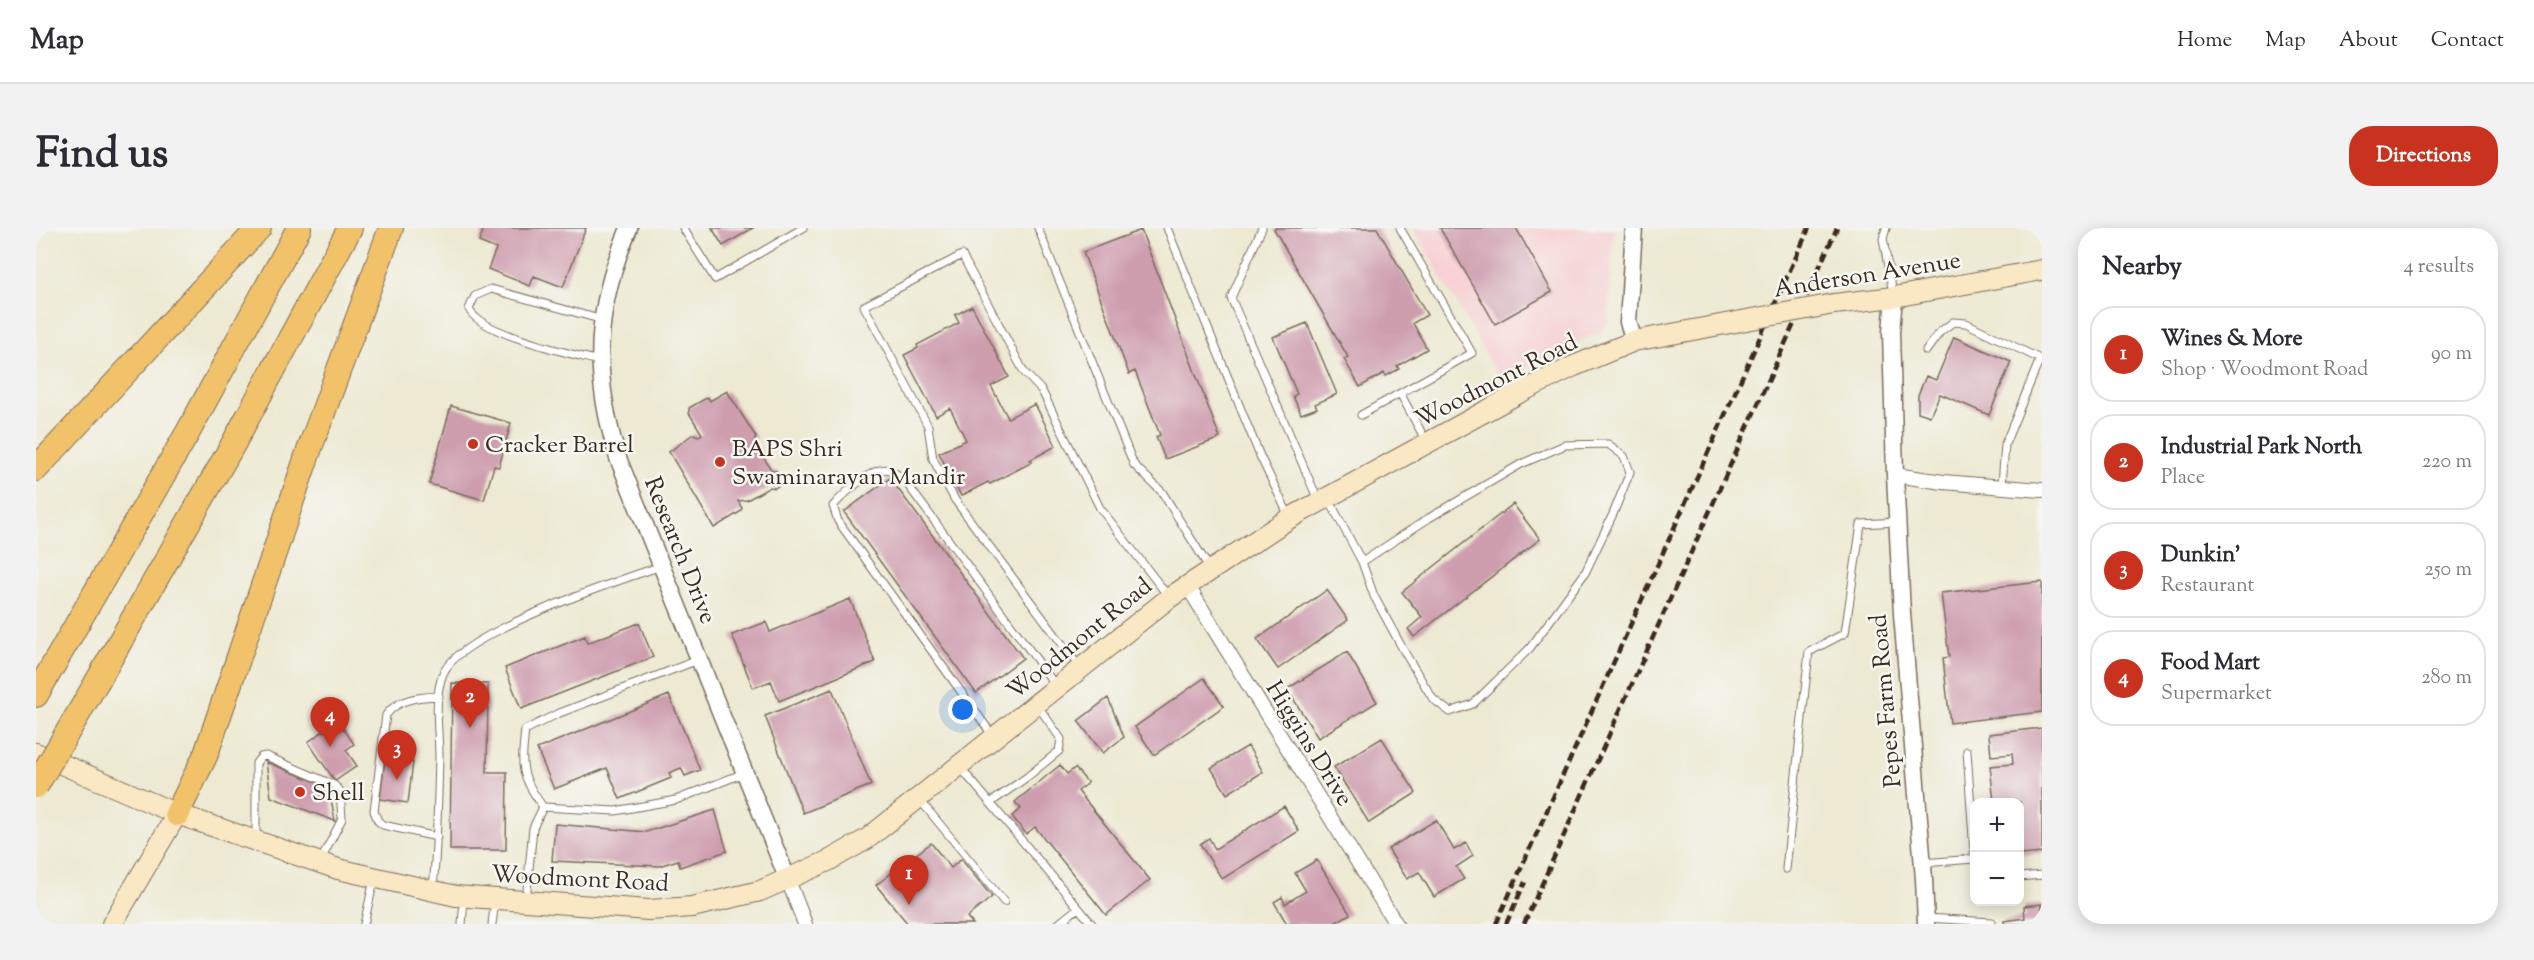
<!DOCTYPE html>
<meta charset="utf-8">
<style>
:root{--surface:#fff;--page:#f2f2f3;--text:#2b2b33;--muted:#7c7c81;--line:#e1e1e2;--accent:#c8321e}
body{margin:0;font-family:"Sorts Mill Goudy",serif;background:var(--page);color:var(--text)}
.controls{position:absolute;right:18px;bottom:18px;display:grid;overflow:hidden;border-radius:12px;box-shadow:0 3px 15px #0003}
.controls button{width:54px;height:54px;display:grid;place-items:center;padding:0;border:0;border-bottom:2px solid var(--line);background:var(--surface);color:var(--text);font:30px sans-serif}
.you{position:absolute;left:927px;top:482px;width:21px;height:21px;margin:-15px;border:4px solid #fff;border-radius:50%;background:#1a73e8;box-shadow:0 0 0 9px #1a73e833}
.badge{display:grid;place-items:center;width:39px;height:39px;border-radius:50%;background:var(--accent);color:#fff;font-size:20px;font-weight:700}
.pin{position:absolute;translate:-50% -50px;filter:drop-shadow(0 2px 3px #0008)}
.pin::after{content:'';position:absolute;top:32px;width:21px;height:18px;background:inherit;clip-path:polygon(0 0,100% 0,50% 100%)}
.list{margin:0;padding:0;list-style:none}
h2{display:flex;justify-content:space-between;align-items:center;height:78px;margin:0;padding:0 24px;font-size:26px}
h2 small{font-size:20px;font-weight:400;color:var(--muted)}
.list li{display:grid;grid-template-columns:39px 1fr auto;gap:18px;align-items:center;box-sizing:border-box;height:96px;margin:0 12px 12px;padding:0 12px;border:2px solid var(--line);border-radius:24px}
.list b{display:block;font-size:22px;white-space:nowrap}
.list p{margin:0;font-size:20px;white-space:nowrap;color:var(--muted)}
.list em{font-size:20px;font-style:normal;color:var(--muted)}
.map{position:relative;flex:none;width:2006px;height:696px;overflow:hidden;border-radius:24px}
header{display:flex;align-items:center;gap:36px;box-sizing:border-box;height:84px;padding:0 30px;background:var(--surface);border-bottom:2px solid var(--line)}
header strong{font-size:28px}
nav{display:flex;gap:33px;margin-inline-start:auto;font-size:21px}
.intro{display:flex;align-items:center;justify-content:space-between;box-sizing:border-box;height:144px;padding:0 36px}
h1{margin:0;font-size:42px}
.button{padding:15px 27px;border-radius:24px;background:var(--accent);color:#fff;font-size:21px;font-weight:700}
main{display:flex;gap:36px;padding:0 36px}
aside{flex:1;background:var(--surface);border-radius:24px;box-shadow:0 3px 15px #0003}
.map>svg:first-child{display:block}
</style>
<header>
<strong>Map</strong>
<nav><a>Home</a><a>Map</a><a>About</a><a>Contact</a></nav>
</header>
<div class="intro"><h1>Find us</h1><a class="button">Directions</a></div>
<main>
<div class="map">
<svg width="2006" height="696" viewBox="0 0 2006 696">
<rect width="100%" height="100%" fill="#f6f6f2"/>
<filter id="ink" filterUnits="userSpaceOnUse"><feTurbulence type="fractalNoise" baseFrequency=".0167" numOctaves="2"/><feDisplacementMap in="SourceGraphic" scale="12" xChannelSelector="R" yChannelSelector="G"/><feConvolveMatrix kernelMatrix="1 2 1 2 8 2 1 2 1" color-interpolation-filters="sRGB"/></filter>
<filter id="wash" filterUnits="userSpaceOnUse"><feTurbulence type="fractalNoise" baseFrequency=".008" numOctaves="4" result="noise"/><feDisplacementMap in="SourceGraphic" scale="24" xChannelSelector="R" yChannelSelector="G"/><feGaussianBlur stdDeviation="1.35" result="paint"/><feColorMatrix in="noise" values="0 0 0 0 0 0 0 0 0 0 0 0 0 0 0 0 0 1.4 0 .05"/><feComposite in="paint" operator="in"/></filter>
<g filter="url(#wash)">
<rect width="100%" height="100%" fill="#ede9d2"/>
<path fill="#f7cfd2" d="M 1377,0 L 1578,0 L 1572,93 L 1563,105 L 1531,118 L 1466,154 Z"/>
<g id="blocks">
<path fill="#ce9dae" d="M 448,0 L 550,0 L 527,59 L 498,48 L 494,58 L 452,41 L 460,21 L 443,14 Z
M 676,0 L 717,0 L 687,18 Z
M 1240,0 L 1341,0 L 1391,87 L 1377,95 L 1391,121 L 1361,138 L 1363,141 L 1350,148 L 1348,145 L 1324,159 L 1308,131 L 1312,129 L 1238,1 Z
M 1404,0 L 1480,0 L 1516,64 L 1459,96 Z
M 1105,2 L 1184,210 L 1129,231 L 1120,209 L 1124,207 L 1099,143 L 1093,146 L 1047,24 Z
M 936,78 L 973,149 L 955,158 L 972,190 L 999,176 L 1020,218 L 994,232 L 996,234 L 954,256 L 952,254 L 925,268 L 903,225 L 930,212 L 914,180 L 900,188 L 868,127 L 882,120 L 881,117 L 923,95 L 919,87 Z
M 1271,95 L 1301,166 L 1279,176 L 1281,180 L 1265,186 L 1257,168 L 1261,166 L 1237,109 Z
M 1918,109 L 1975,134 L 1953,187 L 1904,166 L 1894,188 L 1882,184 L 1882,167 L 1890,148 L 1900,152 Z
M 691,163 L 720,209 L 718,214 L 736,243 L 741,243 L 746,255 L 739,260 L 734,259 L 711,272 L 702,273 L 706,280 L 704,284 L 678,300 L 633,224 L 657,206 L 663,208 L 666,206 L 653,185 L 653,180 L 672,169 L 674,173 Z
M 415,178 L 475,195 L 463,239 L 458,238 L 448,272 L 393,256 Z
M 854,250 L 987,430 L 940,465 L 808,284 Z
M 1477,276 L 1504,311 L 1378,409 L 1372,401 L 1386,389 L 1366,364 Z
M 2006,354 L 2006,484 L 1914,495 L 1907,430 L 1913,429 L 1905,365 Z
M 1291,362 L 1312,392 L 1242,441 L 1221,411 Z
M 814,371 L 839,434 L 743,473 L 735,453 L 717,460 L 696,407 L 730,394 L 734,404 Z
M 603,395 L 617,429 L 485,481 L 469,440 L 549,408 L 551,415 Z
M 1311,424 L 1341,474 L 1282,510 L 1251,461 Z
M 1168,450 L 1188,478 L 1118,527 L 1099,499 Z
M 416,455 L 452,456 L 451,544 L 471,544 L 470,622 L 414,622 Z
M 796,461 L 835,557 L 767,585 L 729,488 Z
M 633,467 L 664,542 L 649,548 L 645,540 L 633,545 L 635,550 L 584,571 L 571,540 L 518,561 L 501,521 Z
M 1072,470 L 1088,509 L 1067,525 L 1042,493 Z
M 294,481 L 318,516 L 310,522 L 321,538 L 299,553 L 272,514 L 289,502 L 280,490 Z
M 2006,500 L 2006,625 L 1986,627 L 1984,614 L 1984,574 L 1958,574 L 1954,538 L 1977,536 L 1976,526 L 1955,528 L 1953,506 Z
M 1346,510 L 1380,565 L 1333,595 L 1298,539 Z
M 1212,518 L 1227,544 L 1191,566 L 1175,540 Z
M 349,530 L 377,534 L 372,575 L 344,571 Z
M 230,534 L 293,559 L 299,593 L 235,569 Z
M 1024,537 L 1031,546 L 1039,540 L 1052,555 L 1042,563 L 1114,652 L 1070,687 L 999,599 L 990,606 L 976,588 L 985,581 L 979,574 Z
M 1248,578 L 1263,603 L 1186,651 L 1164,616 L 1173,610 L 1179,621 Z
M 679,582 L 691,623 L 644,639 L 642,632 L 623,638 L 516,633 L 519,596 L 610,604 Z
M 1400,592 L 1418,622 L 1430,615 L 1437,628 L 1420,639 L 1428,651 L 1398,669 L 1383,644 L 1371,651 L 1352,621 Z
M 895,615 L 915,640 L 925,631 L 956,669 L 931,689 L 937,696 L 872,696 L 840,657 Z
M 1281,632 L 1314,686 L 1297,696 L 1251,696 L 1238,674 L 1246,669 L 1249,676 L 1270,663 L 1259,645 Z
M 2006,676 L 2006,696 L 1968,696 L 1968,693 L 1989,690 L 1988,678 Z"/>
</g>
</g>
<g filter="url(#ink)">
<use href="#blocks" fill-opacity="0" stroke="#796d5d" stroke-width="1.5"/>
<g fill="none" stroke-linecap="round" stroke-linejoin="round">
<defs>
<path id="service" d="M 647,0 L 679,51 L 767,0
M 1002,0 L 1098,237 L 1126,264 L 1174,341
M 1131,0 L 1224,228 L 1253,288
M 1226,0 L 1195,70 L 1282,272
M 1850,0 L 1847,11 L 1857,66
M 1890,123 L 1904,104 L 1917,94 L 1930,95 L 2004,131 L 1969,216 L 1966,257
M 563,133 C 536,126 442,105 433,81 L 439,68 L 455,61 L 567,92
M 1364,165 L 1390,213
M 1325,187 L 1436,125 L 1364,0
M 1293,272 L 1326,334 L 1338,368 L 1369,425 L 1397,471 L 1414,484 L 1437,476 L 1494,420 L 1549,345 L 1577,286 L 1594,244 L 1588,228 L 1572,216 L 1529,217 L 1485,236 L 1393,290 L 1326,334
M 1044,440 L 919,272 L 897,231 L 892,198 L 828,78 L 926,27 L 988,144 L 1006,163 L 1064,280 L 1132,368
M 957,508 L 802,293 L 797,278 C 807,267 838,236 854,242 C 860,244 865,250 869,253 L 1020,458
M 1931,523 L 1938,624
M 924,539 L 1056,696
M 883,571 L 968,674
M 954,575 L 991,549 L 1023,523 L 1025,511 L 1002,478
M 507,579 C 484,547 485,539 489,502 L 521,486 L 662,432
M 401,609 L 347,597 L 342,593 L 338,583 L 350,487 C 362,470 384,469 403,468
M 220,611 L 220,535 L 225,529 L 230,528 L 298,557 L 304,563 L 306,591 L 284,634
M 1887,635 L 1938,631
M 1750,641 L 1773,424 L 1809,405 L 1825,296 L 1862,294
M 1984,649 L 2006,647
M 397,661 C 401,617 402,573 403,528 C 403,503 397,470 407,446 C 422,405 582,353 625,338
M 490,672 L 497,600 L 507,579 L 579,583 L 640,572 L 708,545
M 1890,690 L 1956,694 L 1955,696
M 328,696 L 338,652
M 426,696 L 428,672
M 456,696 L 459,672
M 1022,696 L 1042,680"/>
<path id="minor" d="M 1859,247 L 1907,254 L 2006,262
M 1151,357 L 1360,696
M 752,652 L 769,696"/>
<path id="tertiary" d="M 593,0 C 558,83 556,145 582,230 L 752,652
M 1598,0 L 1592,94 L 1598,113
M 1858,69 L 1855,104 L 1859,247 L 1866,386 L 1888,651 L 1890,696"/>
<path id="secondary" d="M 1798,76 L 1858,69 L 2006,42
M 0,525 L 141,586 L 302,641 L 420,668 L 613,682 L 656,679 L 724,663 L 792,633 L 831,611 L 1133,370 L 1254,290 L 1483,165 L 1538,138 L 1598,113 L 1700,94
M 76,696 L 141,586"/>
<path id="motorway" d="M 0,241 L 223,0
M 62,452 L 195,220 L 314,0
M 0,467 L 152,204 L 263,0
M 141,586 L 170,526 L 271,228 L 355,0"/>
</defs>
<use href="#service" stroke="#796d5d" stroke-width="9"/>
<use href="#minor" stroke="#796d5d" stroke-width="16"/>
<use href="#tertiary" stroke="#796d5d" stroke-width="19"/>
<use href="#secondary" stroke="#796d5d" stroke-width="22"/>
<use href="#motorway" stroke="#796d5d" stroke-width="26"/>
<use href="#service" stroke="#fff" stroke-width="7"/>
<use href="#minor" stroke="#fff" stroke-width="14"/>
<use href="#tertiary" stroke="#fff" stroke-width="16"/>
<use href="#secondary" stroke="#fae7c3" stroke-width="20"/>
<use href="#motorway" stroke="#f2c26a" stroke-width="24"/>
<path stroke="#3b2a1e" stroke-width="4.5" stroke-dasharray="9 4.5" stroke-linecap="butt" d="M 1460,696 L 1773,0
M 1470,696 L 1489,654
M 1488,696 L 1801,0"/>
<defs>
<path id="secondary-bridge" d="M 1700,94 L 1798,76"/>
<path id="motorway-bridge" d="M 0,558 L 62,452"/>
</defs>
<use href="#secondary-bridge" stroke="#796d5d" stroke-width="22" stroke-linecap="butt"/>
<use href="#motorway-bridge" stroke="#796d5d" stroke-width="26" stroke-linecap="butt"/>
<use href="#secondary-bridge" stroke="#fae7c3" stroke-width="20"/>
<use href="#motorway-bridge" stroke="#f2c26a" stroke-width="24"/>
</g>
</g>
<g fill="#c8321e" stroke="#f6f6f2" stroke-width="2">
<circle cx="437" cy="216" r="6"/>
<circle cx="684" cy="234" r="6"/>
<circle cx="264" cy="564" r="6"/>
</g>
<g text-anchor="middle" stroke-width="5" stroke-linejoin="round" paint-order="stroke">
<g font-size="24" fill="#3b2a1e" stroke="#f6f6f2">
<text transform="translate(1831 46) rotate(-9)" y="8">Anderson Avenue</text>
<text transform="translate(1460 152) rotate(-27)" y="8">Woodmont Road</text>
<text transform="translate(645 322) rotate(68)" y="8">Research Drive</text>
<text transform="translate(1043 410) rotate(-39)" y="8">Woodmont Road</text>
<text transform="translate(1849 473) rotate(-95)" y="8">Pepes Farm Road</text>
<text transform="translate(1274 515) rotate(58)" y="8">Higgins Drive</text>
<text transform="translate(544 650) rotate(3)" y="8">Woodmont Road</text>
</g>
<g font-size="24" fill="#3b2a1e" stroke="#f6f6f2" text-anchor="start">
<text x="449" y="224">Cracker Barrel</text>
<text x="696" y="228">BAPS Shri<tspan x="696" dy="28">Swaminarayan Mandir</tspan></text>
<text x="276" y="572">Shell</text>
</g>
</g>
</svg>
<div class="controls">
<button>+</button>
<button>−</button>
</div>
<div class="you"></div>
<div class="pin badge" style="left:873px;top:677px">1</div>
<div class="pin badge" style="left:434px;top:500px">2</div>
<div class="pin badge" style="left:361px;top:552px">3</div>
<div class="pin badge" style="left:294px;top:519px">4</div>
</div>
<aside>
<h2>Nearby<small>4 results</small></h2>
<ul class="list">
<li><span class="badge">1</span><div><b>Wines &amp; More</b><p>Shop · Woodmont Road</p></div><em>90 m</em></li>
<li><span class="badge">2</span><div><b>Industrial Park North</b><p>Place</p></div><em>220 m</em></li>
<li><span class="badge">3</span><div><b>Dunkin'</b><p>Restaurant</p></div><em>250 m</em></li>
<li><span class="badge">4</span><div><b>Food Mart</b><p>Supermarket</p></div><em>280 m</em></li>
</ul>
</aside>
</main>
